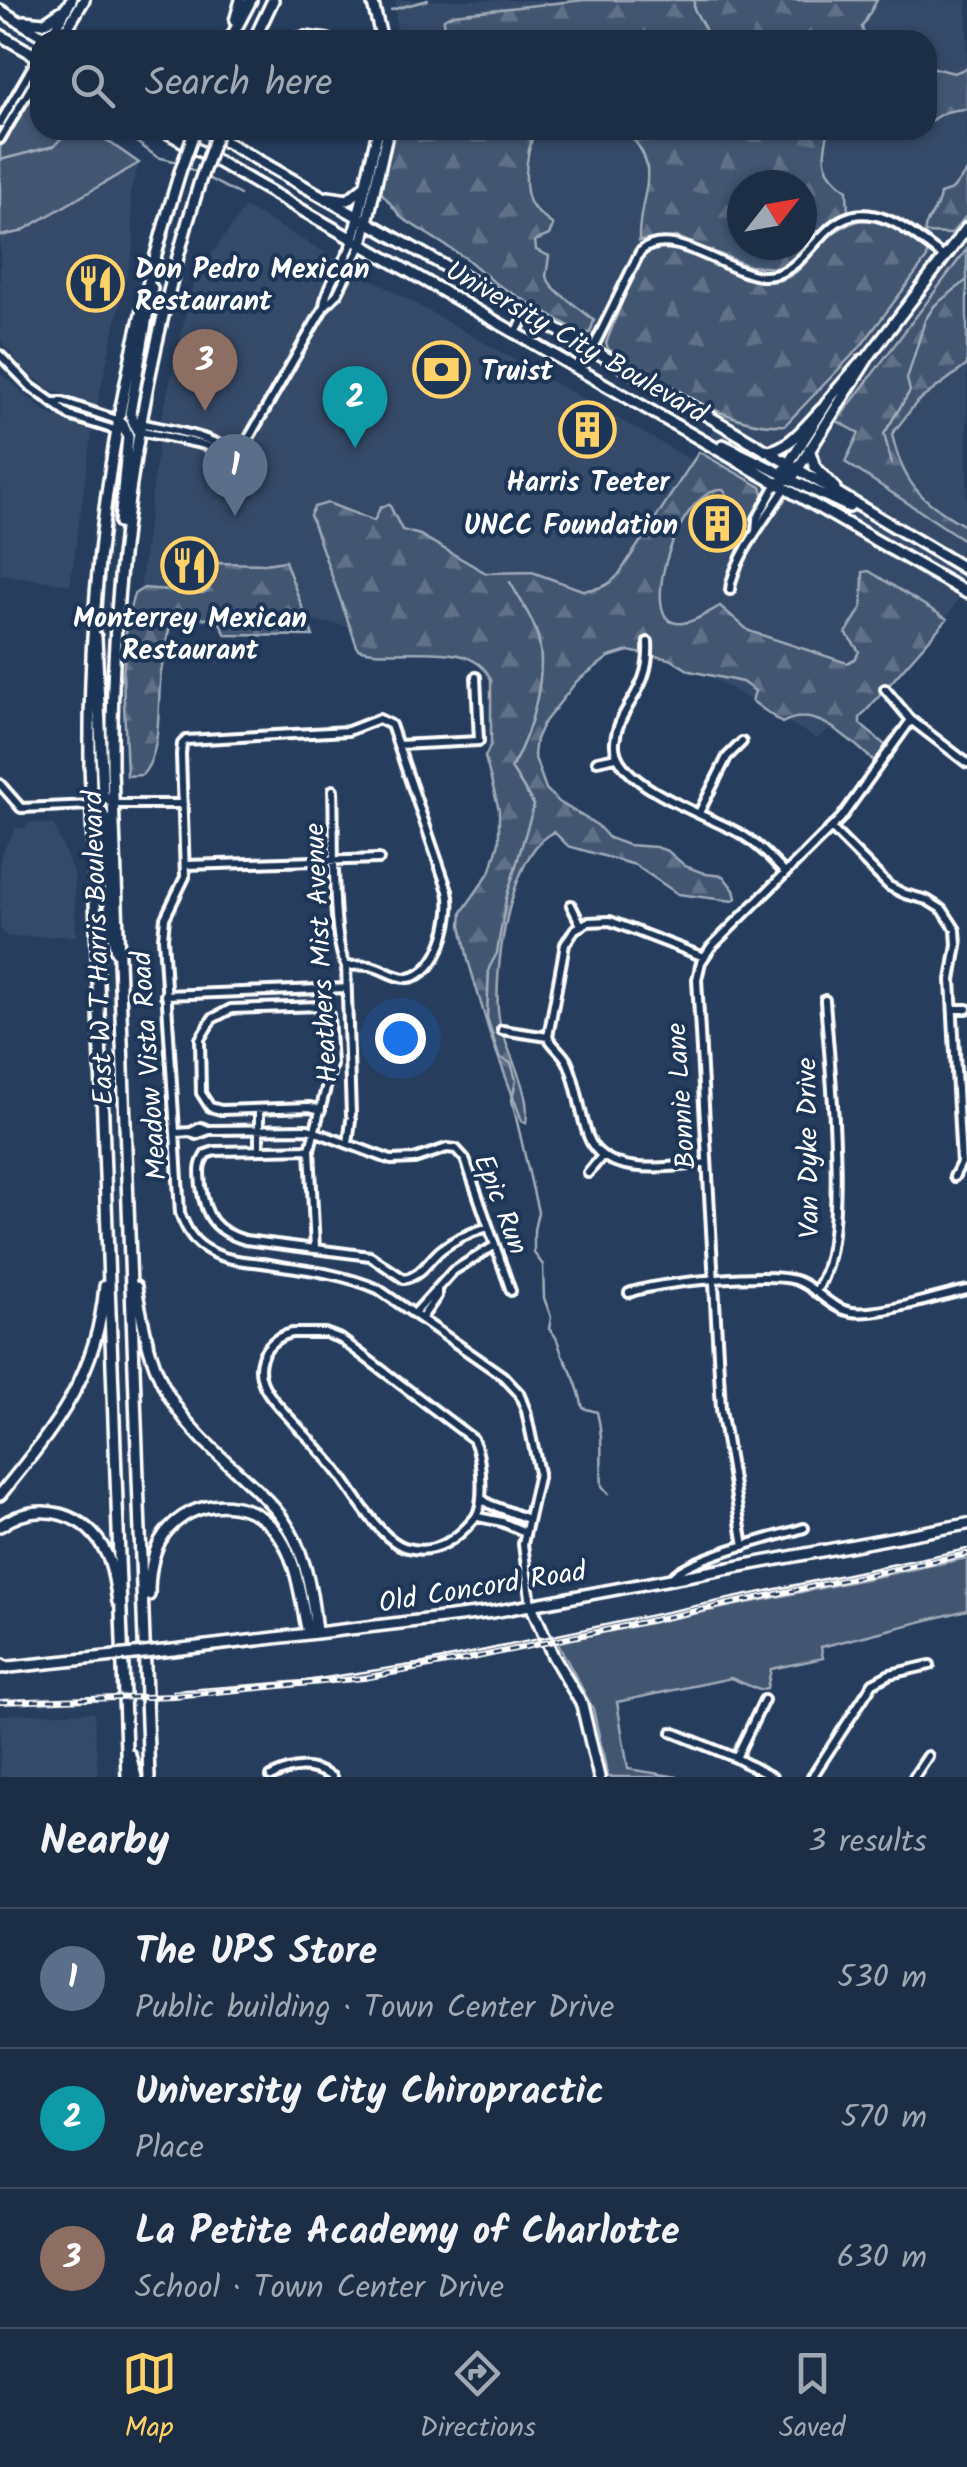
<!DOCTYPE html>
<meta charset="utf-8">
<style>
:root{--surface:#1c2e46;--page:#25364d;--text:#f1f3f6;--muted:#a0a8b3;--line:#3a4a5f;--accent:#ffd166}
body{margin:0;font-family:Kalam,sans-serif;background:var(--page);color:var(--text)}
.compass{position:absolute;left:727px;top:170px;width:90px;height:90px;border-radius:50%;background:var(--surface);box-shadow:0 2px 8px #0004;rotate:59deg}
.you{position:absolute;left:400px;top:1038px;width:35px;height:35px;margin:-25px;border:8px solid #fff;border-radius:50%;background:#1a73e8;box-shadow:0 0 0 15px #1a73e833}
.badge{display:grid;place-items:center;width:65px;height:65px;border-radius:50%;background:var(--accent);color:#fff;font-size:32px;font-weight:700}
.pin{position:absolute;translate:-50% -82px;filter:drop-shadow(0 2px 5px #0008)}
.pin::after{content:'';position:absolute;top:52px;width:35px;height:30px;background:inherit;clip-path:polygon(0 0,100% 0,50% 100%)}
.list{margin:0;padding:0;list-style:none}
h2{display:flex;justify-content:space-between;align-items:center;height:130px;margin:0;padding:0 40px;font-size:42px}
h2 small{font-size:32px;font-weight:400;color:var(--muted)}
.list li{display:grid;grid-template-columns:65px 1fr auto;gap:30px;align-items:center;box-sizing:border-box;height:140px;padding:0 40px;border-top:2px solid var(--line)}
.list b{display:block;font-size:38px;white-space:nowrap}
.list p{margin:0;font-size:32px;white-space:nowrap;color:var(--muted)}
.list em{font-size:32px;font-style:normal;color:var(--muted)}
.icon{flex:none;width:55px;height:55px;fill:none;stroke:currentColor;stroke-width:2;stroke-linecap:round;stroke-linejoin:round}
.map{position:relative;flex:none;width:967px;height:1777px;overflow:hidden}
.search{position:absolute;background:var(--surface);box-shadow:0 2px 8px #0004;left:30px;right:30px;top:30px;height:110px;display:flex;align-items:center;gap:25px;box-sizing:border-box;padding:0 35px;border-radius:30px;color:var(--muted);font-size:38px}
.sheet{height:550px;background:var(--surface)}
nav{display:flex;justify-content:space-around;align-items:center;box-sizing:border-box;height:140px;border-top:2px solid var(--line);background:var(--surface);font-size:28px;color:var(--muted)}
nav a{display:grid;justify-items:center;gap:5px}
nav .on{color:var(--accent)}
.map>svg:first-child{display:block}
</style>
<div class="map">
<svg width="967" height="1777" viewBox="0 0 967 1777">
<defs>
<pattern id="forest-firs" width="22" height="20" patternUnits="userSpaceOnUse" patternTransform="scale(2.5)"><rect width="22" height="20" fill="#425672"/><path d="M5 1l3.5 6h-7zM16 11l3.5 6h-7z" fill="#5e6f87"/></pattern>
</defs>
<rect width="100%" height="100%" fill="#263d5e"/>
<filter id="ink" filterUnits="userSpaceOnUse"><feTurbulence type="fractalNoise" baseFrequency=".01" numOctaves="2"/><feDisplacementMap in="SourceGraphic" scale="20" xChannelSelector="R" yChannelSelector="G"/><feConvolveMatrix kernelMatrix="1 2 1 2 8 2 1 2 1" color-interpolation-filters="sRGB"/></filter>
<g filter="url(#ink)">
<path fill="#344a68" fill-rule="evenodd" d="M 395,0 L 967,0 L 967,584 L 950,613 L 891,677 L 845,737 L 829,729 L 817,739 L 657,646 L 576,657 L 139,597 L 161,421 L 194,279 L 245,207 L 695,462 L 724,412 L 567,318 L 401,130 L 927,130 L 927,40 L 397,40 ZM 742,185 L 802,185 L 802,245 L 742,245 Z
M 139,163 L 130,193 L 134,244 L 96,408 L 49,389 L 24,369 L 0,340 L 0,236 L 21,232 Z
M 0,373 L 44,411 L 92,432 L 70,585 L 0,574 Z
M 32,822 L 54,825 L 74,874 L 76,936 L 7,937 L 0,928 L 0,857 L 16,827 L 23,828 Z
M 94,1712 L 98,1777 L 0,1777 L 0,1715 Z"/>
<path fill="#425672" stroke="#a0aab8" stroke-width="2.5" d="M 39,85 L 40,130 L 92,130 L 139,163 L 20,232 L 0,236 L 0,148 L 33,89 Z
M 967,1558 L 967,1610 L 821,1647 L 823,1658 L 771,1669 L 767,1688 L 759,1690 L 731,1678 L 617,1702 L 628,1769 L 678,1777 L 608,1777 L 593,1709 L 557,1642 Z"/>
<path fill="url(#forest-firs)" stroke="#a0aab8" stroke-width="2.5" fill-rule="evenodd" d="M 584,0 L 877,0 L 862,27 L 865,40 L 441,40 L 444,19 L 453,14 Z
M 927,66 L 954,73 L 967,68 L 967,109 C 949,110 941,112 927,124 Z
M 395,130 L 536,130 C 527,146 522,184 530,202 C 534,212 545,218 553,225 L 549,235 L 535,241 L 536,250 L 549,256 L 546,277 L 554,289 L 594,320 L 590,333 L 581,333 L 495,283 L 467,259 L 402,218 L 381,192 Z
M 624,130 L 829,130 C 821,160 822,171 847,190 L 848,214 L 827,225 L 796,258 L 778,268 L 749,266 L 677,237 L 639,241 C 637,195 667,168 624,130 ZM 742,185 L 802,185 L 802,245 L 742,245 Z
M 967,171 L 967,215 L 951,234 L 925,233 C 923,220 938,213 940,194 L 952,190 Z
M 861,220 C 888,220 906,236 927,252 L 927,258 L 861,346 L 785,425 C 728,430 655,377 608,349 L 606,343 C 614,323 635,264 648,251 C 672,230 744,291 781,280 C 803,273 811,253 827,238 C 836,229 848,224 861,220 Z
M 967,249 L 967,365 L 917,402 L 892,434 C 903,485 922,502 967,527 L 967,542 L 845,462 L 859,433 L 837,421 Z
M 699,452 L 761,487 L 764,496 L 740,555 L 737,552 C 745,521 745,514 723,490 C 678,487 637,620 677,623 C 691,625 708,612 720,606 L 749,631 L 847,663 L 856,658 L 859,651 L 846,633 L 862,607 L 863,572 L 869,571 L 947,619 L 860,718 L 860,724 L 885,745 L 884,753 L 873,760 C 848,739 816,704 782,723 L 752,701 L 755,691 L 742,682 L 690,671 L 670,659 L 628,651 L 609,657 L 577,681 L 543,724 L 536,739 L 534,755 L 546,789 L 559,802 L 597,825 L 609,838 L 628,845 L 656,847 L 668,851 L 685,866 L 706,874 L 723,876 L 734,890 L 736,898 L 733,901 L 678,894 L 635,865 L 568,846 L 554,832 C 510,850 492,975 499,1018 C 505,1052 532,1089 526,1123 L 522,1121 L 490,1034 L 468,960 L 461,925 L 462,912 L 491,870 L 499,842 L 499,810 L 485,757 L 491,744 L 491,680 C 473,635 393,661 358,649 L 310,515 L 314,507 L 328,503 L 374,521 L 380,508 L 389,504 L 402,530 L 420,535 L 486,573 L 532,572 L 582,590 C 598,590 609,586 619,574 Z
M 285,561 L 313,636 L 226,635 L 219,621 L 183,615 L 172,616 C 168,635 164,654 161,672 C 157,701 163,753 142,775 L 127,776 L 123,677 L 127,619 L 134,594 L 144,588 L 203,593 L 209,589 L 210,571 L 217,563 L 265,564 Z"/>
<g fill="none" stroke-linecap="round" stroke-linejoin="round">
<path stroke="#a4aebb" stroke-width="2.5" d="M 694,0 L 694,9 L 711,40
M 391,10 L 428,0
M 210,40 L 223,33
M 120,130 L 157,157 L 178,162 L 199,174
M 0,160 L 54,146 L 69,130
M 206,177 L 240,195
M 892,464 L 884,434 L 910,391 L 907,379 L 925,320 L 935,305 L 967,280
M 510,582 C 519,598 530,614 536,631 C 550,670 531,734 511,768 L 534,805 L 506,899 L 497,953 L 489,968 L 487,1017 L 499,1057 L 511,1063 L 516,1080 L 512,1100 L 538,1212 L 534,1230 L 534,1253 L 543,1265 L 544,1298 L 551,1317 L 549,1329 C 560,1338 558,1349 565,1360 C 574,1375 579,1389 583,1408 L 597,1412 C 604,1439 600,1461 602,1486 L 609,1494"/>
<defs>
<path id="street" d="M 0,123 L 38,57
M 0,139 L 40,73
M 353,240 C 346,263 326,283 324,307 L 337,294 L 362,244
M 515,334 L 527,313
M 592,350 L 640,252 C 670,223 728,274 762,276 C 814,279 821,193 886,219 C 907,227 925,244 944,257
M 0,355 L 31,387 L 52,402
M 115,430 L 70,416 L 52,402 L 63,402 L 117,420
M 138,431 L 201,444 L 238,457 C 214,435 172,431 141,423
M 238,457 L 324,307
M 756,532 L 757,519 L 777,483
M 730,590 C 733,559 769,514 785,488
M 648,642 C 651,693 618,705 615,742 C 611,784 707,815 739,833 C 757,843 771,858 785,873
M 885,689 L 911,720 L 967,763
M 398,745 L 479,741 L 476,677
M 597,761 L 616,757
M 0,784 L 21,808 L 92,805
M 333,790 C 335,829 330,936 346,966 L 351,1115
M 114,804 L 183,804
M 699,813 L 727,757 L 742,742
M 831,828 L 889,886 L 905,894 L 927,900 L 943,910 L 956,930 L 957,945 L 951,980 L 961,1163 L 954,1177
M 186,865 L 379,859
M 571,905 L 581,925
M 346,966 C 353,966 362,965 370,966 C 382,968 395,979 408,978 C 440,974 454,916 448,891 L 391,725 L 379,719 L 348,731 L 186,740 L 182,744 L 181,754 L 185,877 L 165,918 L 163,938 L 180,1213 C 186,1229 193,1242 208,1250 C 224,1260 244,1261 262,1263 C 301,1269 341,1273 378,1289 L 503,1376 L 519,1393 L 526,1411 L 539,1473 L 523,1544 L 531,1605
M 165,995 L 346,988
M 953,1009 L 967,1009
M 502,1030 L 548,1037 C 553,1046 562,1052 567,1061 C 578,1084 579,1112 588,1136 C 603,1179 672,1167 707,1163
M 548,1037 L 565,944 L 575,929 L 588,922 L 610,921 L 704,957
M 259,1109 L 259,1150
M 191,1132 L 201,1127 L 208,1130 L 308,1129 L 391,1160 L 414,1159 L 447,1148 L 456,1149 L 465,1159 L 511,1291
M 176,1133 L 191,1132 L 196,1135 L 207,1131
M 348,1144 L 351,1120
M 310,1149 L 215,1151 L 206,1154 C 198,1166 200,1173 201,1186 C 205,1217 215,1231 245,1240 L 370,1256 L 404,1279 C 422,1276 429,1259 442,1249 C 456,1238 472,1232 488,1227
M 588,1173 L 602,1156
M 315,1249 L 310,1149 L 332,1065 L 329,1015 L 321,1006 L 231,1009 L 212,1019 L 200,1039 L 201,1093 L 210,1107 L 221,1110 L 310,1107 L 321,1110
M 815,1292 C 852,1246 829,1063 825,1000
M 629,1293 C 654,1282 774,1271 798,1281 C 818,1289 830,1309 852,1312 C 878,1316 939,1296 967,1290
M 414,1314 L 453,1271 L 494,1246
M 421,1319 L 437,1296 L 437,1290
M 292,1333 L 325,1333 L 341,1339 L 473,1439 C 482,1456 486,1506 474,1519 C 457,1539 436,1555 408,1548 C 401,1547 394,1542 388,1537 C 368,1519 354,1493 337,1471 C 322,1451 303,1433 286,1414 C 277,1404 264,1391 261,1377 C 256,1355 272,1337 292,1333 Z
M 481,1498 L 489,1504 L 528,1519
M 478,1517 L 502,1522 L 525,1532
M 744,1546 L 721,1409 L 697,979 L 701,962 L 711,947 L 841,818 L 911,720
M 672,1578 C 683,1559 779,1536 804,1528
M 672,1732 L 736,1758 L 772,1777
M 736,1758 L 764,1700
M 271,1777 C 293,1765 310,1764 332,1777
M 812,1777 L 873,1683 L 890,1674 L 930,1665
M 914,1777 L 928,1756"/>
<path id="secondary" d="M 785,469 L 830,398 L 863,360
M 794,475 L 869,356 L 967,228
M 531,1605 L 553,1656 L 582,1705 L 599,1777
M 173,1650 L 493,1612 L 967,1524
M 0,1668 L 96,1658"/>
<path id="primary" d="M 372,0 L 382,40
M 0,10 L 49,40
M 24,21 L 44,23 L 66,8
M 235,21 L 241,0
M 0,35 L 40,58
M 49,40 L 71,0
M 60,40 L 84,0
M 230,40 L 251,0
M 254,40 L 273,0
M 288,40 L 306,37 L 328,40
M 163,130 L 967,593
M 205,130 L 688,404 L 967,570
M 328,197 L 348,200 L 366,185
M 353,240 L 378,130
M 362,244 L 388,130
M 117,420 L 123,425 L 128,437 L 120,523
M 137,430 L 130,413 L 152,288
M 723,445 L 782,474 L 791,474
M 809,449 L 815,467 L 835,488
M 766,451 C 788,451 807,424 822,409
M 777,483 L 789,479 L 849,507
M 96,637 L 103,795 L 114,804
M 93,805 L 101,811 L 106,820 L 111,927 L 116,951
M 136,1287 C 144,1330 150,1367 174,1404 C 201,1446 243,1472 275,1509 C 304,1542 312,1590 316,1632
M 0,1495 C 55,1427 97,1377 105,1286
M 0,1526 C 39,1499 87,1512 107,1555 C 114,1570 115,1586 118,1602
M 149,1595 C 149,1576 151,1558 160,1541 C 183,1500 242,1492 274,1529 C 298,1557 300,1598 308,1633
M 0,1664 L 7,1668
M 130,1755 L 136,1777
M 127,1777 L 90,763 C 88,558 119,367 180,172
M 149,1777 L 112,769 C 110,567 140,373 200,181"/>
</defs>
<use href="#street" stroke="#fff" stroke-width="14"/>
<use href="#secondary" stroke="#fff" stroke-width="16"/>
<use href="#primary" stroke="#fff" stroke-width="16"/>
<use href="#street" stroke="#1d3557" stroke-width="6"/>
<use href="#secondary" stroke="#1d3557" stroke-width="9"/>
<use href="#primary" stroke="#1d3557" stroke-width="9"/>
<path stroke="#fff" stroke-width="2.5" d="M 173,1691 L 305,1681 L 424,1663 L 967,1549"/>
<defs>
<path id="rail" d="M 0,1702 L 174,1696 L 364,1678 L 463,1660 L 967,1554"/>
</defs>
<use href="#rail" stroke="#fff" stroke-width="6"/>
<use href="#rail" stroke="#1d3557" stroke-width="2.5" stroke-dasharray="8" stroke-linecap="butt"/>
<defs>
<path id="secondary-bridge" d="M 96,1658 L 173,1650"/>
<path id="primary-bridge" d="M 180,172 L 195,130
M 200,181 L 218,130"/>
</defs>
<use href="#secondary-bridge" stroke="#fff" stroke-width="16" stroke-linecap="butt"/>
<use href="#primary-bridge" stroke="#fff" stroke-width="16" stroke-linecap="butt"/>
<use href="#secondary-bridge" stroke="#1d3557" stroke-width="9"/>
<use href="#primary-bridge" stroke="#1d3557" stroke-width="9"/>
</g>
</g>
<defs>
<symbol id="restaurant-ring" viewBox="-11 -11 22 22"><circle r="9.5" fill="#1d3557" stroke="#ffd166" stroke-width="1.5"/><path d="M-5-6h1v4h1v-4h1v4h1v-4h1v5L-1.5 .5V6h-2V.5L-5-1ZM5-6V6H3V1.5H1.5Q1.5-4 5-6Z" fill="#ffd166"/></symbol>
<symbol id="bank-ring" viewBox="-11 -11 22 22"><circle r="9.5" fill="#1d3557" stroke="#ffd166" stroke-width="1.5"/><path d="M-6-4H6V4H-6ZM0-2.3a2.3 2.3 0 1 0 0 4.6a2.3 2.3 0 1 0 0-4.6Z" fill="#ffd166"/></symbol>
<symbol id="building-ring" viewBox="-11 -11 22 22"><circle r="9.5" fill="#1d3557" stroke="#ffd166" stroke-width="1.5"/><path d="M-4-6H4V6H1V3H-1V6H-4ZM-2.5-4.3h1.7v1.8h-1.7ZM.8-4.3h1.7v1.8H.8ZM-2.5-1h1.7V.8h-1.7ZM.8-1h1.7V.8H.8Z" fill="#ffd166"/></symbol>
</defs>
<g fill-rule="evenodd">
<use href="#restaurant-ring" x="64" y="252" width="63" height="63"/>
<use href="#bank-ring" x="410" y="338" width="63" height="63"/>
<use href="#building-ring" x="556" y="398" width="63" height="63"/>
<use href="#building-ring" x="686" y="492" width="63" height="63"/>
<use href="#restaurant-ring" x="158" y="534" width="63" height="63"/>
</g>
<g text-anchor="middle" stroke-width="8" stroke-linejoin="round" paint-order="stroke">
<g font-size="28" font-weight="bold" fill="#fff" stroke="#1d3557" text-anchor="start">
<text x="135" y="278">Don Pedro Mexican<tspan x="135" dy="32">Restaurant</tspan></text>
<text x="481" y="380">Truist</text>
<text x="588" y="491" text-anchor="middle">Harris Teeter</text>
<text x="678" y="534" text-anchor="end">UNCC Foundation</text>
<text x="190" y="627" text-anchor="middle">Monterrey Mexican<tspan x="190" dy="32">Restaurant</tspan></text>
</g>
<g font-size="28" fill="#fff" stroke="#1d3557">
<text transform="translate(577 341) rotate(30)" y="10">University City Boulevard</text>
<text transform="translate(97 948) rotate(-92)" y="10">East W T Harris Boulevard</text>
<text transform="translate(320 953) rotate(-93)" y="10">Heathers Mist Avenue</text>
<text transform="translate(148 1066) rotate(-94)" y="10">Meadow Vista Road</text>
<text transform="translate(680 1096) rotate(-94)" y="10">Bonnie Lane</text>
<text transform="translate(807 1148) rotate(-91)" y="10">Van Dyke Drive</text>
<text transform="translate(502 1204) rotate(69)" y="10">Epic Run</text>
<text transform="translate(482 1586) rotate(-9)" y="10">Old Concord Road</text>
</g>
</g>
</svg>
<svg class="compass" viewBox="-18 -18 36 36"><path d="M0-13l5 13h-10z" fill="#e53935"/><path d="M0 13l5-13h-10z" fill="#a0a8b3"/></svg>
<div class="you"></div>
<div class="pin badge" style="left:235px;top:516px;background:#5c6f8a">1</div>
<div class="pin badge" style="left:355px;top:448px;background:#0f9aa8">2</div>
<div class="pin badge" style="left:205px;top:411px;background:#8d6e63">3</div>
<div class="search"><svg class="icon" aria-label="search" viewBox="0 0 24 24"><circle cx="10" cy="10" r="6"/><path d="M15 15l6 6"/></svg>Search here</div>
</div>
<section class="sheet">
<h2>Nearby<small>3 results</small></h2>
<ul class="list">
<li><span class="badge" style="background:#5c6f8a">1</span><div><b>The UPS Store</b><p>Public building · Town Center Drive</p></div><em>530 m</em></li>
<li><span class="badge" style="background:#0f9aa8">2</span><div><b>University City Chiropractic</b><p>Place</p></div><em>570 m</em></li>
<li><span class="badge" style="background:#8d6e63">3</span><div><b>La Petite Academy of Charlotte</b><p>School · Town Center Drive</p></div><em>630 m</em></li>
</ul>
</section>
<nav>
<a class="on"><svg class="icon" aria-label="map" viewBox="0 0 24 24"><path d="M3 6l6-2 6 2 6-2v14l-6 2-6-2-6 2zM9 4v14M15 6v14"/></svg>Map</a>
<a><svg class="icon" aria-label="directions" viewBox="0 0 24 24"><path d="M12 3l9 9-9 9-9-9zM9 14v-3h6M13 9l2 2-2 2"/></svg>Directions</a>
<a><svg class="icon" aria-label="saved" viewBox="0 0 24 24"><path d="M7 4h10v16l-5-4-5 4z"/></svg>Saved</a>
</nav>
